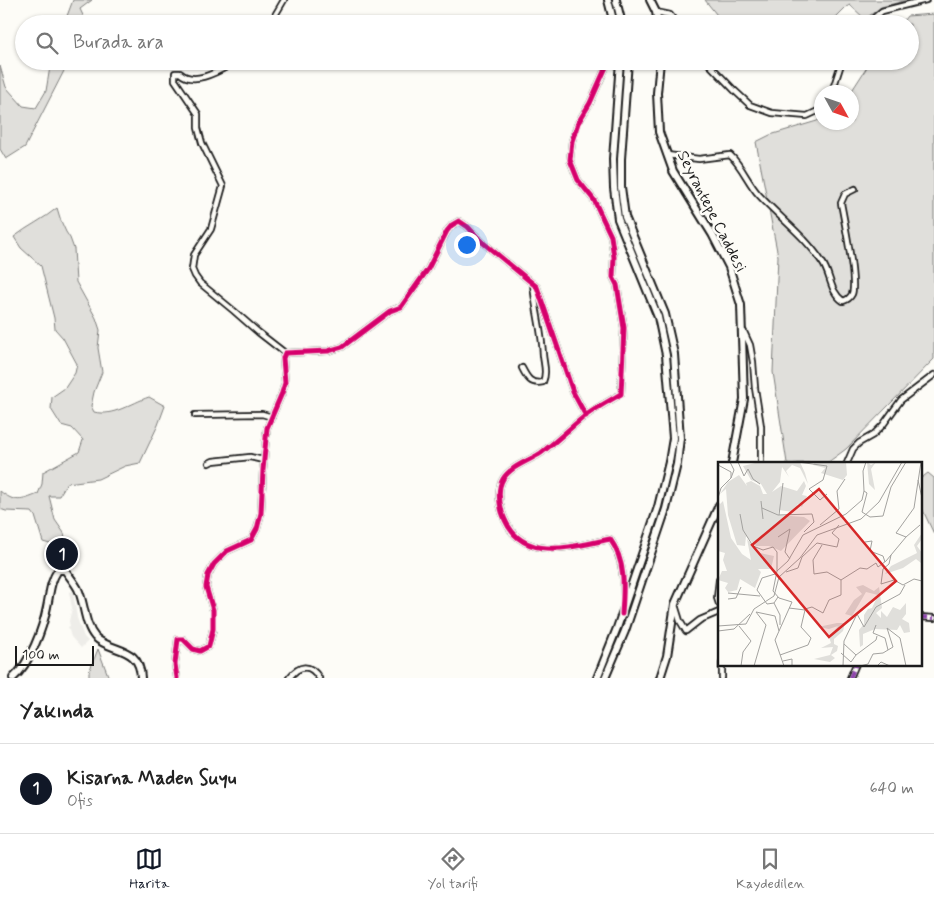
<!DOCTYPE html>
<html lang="tr">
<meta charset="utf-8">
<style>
:root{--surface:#fff;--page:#f2f2f2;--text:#222;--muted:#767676;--line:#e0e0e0;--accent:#111827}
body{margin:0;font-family:Mynerve,sans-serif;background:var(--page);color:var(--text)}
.compass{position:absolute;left:814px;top:85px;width:45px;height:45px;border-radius:50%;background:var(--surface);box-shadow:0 1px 4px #0004;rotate:130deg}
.scale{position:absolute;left:15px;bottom:12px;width:79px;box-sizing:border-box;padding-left:5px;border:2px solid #1c1c1c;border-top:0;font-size:14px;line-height:18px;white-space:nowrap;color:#1c1c1c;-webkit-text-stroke:4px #fdfcf7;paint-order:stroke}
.you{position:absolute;left:466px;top:244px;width:18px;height:18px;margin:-12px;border:4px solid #fff;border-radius:50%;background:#1a73e8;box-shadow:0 0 0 8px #1a73e833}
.badge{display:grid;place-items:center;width:32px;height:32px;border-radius:50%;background:var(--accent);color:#fff;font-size:16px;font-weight:700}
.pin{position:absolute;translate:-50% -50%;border:2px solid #fff;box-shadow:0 1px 5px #0006}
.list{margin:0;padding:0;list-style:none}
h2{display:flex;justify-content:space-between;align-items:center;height:65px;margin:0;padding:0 20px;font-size:21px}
h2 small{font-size:16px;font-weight:400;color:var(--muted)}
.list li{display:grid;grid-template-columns:32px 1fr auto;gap:15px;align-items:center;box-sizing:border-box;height:90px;padding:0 20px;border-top:1px solid var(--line)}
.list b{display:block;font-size:19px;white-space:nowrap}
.list p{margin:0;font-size:16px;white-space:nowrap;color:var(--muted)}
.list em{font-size:16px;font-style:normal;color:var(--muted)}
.icon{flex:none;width:28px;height:28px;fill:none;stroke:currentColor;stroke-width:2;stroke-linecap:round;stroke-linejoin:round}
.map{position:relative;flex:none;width:934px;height:678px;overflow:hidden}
.search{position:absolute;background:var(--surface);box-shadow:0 1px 4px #0004;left:15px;right:15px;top:15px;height:55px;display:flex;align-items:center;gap:12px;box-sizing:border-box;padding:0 18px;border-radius:28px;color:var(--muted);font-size:19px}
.sheet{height:155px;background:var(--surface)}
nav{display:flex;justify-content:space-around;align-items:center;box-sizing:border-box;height:70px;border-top:1px solid var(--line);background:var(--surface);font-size:14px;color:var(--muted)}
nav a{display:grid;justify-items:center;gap:2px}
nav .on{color:var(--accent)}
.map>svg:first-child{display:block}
</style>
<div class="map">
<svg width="934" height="678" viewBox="0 0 934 678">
<rect width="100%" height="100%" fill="#fdfcf7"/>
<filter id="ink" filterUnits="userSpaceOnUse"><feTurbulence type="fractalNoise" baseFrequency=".02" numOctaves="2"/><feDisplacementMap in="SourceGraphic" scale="10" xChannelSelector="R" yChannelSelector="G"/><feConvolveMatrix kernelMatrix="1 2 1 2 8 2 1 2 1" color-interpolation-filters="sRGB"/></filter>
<g filter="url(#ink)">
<path fill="#eeede9" d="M 73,591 L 77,618 L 84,637 L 88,641 L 81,648 L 71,637 L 68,627 L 70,626 L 69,621 L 72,608 L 69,592 Z"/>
<path fill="#e0dfdb" stroke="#7e7e7c" d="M 73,0 L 92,0 L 80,9 L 87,24 L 64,24 Z
M 705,0 L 908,0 L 881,7 L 865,19 L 850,5 L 846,7 L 829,24 L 724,24 Z
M 934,14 L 934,359 L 846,449 L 827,463 L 787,463 L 773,372 L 778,256 L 756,142 L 770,135 L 817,121 L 821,118 L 822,122 L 852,122 L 851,92 L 871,61 L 910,61 L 910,24 L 901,24 L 907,16 Z
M 51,61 L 66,61 L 66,67 L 25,147 L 6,159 L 0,149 L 0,66 L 6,87 L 23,106 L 36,108 L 46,91 Z
M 57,208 L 61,221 L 66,232 L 70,238 L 74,249 L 76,282 L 96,318 L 100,330 L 98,348 L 102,372 L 94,392 L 91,406 L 94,412 C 113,417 131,403 149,397 L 165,406 L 158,425 L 140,463 L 125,466 L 98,479 L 67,483 L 59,496 L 49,496 L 55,520 L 64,533 L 66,542 L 50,544 L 43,542 L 35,516 L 32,512 L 6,511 L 0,509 L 0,491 C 15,503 21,501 38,494 L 42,484 L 43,472 L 79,452 L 83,440 L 72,428 L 61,425 L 51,409 L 52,397 L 65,388 L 75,373 L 77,364 L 63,338 L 55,329 L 54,318 L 41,266 L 21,248 L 14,237 C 28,226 44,219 57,208 Z
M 928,473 L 934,478 L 934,534 L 920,504 L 920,479 Z
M 98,649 L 109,678 L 89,678 L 89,672 Z"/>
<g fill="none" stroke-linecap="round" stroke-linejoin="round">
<path stroke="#dbdad6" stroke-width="4.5" stroke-dasharray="4.5 2" stroke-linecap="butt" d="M 606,67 L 614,61"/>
<defs>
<path id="street" d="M 656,12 L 670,15 L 677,24
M 268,24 L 274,17 L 284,0
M 867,24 L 882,11 L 926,0
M 238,61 C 222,69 195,87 180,73 L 175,73 L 175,80 L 198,114 L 198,128 L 202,143 L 223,186 L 211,229 L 194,255 L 192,269 L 195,276 L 200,283 L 234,311 L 258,332 L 285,353
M 706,61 L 735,91 L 750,105 L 772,113 L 807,116 L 822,109
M 606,67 L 590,103 L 578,123 L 572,141 L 570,160 L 578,180 L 594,200 L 611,236 L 614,257 L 613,277 L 617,285 L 624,328 L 621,394 C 609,401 596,408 585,416 C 570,428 557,441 541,453 C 529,461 511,466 503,479 C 497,489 499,501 502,512 C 518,564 570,547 610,539 C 624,559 624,581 623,605
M 832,92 L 842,61
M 667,155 L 699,159 L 730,155 C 742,166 748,183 759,195 C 780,218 805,236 822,262 C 831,274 829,291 843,301 C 847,300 850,298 852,294 C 857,282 844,219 841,203 L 845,194 L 855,189
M 744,332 L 750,345 L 753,362 L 755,388 L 761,426 L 761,463
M 522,368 C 527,378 531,385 543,382 C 547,372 544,365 543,355 C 542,331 535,308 533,284
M 195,415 L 262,414 L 272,417
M 209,463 L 213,461 L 250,457 L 263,460
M 847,463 L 853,449 L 859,443 L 873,435 L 883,425 L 901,400 L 934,375
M 719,580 L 717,598 L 719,604
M 676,608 L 680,621 L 686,631 L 700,620 L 719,612
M 920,617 L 934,618
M 722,664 L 722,678
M 177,678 L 175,664 L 178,639 L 183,639 L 193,649 L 200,651 L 209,646 L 213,629 L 213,610 L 206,587 L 208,575 L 214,564 L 227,551 L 251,540 L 257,529 L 261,513 L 263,470 L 267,428 L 282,393 L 285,383 L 283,358 L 285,353 L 328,351 L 342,347 L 390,311 L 401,307 L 428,269 L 447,231 L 452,225 L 459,221 L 468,227 L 481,241 L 537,287 L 573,392 L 586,416
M 289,678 C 299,665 310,663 319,678
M 850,678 L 856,664"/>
<path id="secondary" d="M 608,0 L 614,24
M 616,0 L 622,24
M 650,0 L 656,12 L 658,24
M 660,61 L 657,93 L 659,132 L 673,171 L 712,234 L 729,267 L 741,305 L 744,399 L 732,463
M 13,678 C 30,664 43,628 47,607 C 50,593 50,582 58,570 L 65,570 C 69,576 75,583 78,589 C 85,604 84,624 95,637 C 111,653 140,645 141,678
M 597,678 L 617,628 L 658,507 L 669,462 L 673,438 L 666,355 L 658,317 L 618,219 L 614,188 L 613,159 L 620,61
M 605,678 L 625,631 L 666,509 L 677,464 L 680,438 L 674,354 L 665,314 L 625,217 L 621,187 L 621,159 L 628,61
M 660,678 L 667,656 L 675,604 L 719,505"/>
</defs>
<use href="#street" stroke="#1c1c1c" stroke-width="8"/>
<use href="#secondary" stroke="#1c1c1c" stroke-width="10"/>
<use href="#street" stroke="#fdfcf7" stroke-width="4.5"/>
<use href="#secondary" stroke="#fdfcf7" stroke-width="6"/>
<path stroke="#8e44ad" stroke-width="4" stroke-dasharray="8 4" stroke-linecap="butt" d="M 920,617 L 934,618
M 850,678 L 856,664"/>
<defs>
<path id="cycleway" d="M 614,61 L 606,67 L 590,103 L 578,123 L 572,141 L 570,160 L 578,180 L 594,200 L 611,236 L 614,257 L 613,277 L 617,285 L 624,328 L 621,394 C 609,401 596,408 585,416 C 570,428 557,441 541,453 C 529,461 511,466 503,479 C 497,489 499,501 502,512 C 518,564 570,547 610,539 C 626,561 624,587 622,614
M 177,678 L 175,664 L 178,639 L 183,639 L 193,649 L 200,651 L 209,646 L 213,629 L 213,610 L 206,587 L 208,575 L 214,564 L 227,551 L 251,540 L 257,529 L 261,513 L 263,470 L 267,428 L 282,393 L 285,383 L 283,358 L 285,353 L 328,351 L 342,347 L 390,311 L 401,307 L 428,269 L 447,231 L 452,225 L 459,221 L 468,227 L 481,241 L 537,287 L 573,392 L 586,416"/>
</defs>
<use href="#cycleway" stroke="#fdfcf7" stroke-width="8"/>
<use href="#cycleway" stroke="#d6006c" stroke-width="5"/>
</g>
</g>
<g text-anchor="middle" stroke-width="5" stroke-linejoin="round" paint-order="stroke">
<g font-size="16" fill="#1c1c1c" stroke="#fdfcf7">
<text transform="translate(713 211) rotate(63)" y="6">Seyrantepe Caddesi</text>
</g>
</g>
<g transform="translate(718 462)">
<rect width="204" height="204" fill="#fdfcf7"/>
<path d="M 41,0 L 82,0 L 87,11 L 90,22 L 82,6 L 74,3 L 68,9 L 71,15 L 64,5 L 62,20 L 54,30 L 63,24 L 79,29 L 86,19 L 88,24 L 84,33 L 89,34 L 84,45 L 80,42 L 75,50 L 61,48 L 60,53 L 86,55 L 92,59 L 63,89 L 51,84 L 38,84 L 28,74 L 27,84 L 19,83 L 10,53 L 8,27 L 2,32 L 10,20 L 21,13 L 29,24 L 28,21 L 33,19 L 42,24 L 45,32 L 49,32 L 43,22 L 33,18 L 25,4 ZM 97,0 L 128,0 L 129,13 L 125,18 L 103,11 L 107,6 L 95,3 ZM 149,0 L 153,3 L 158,0 L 153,7 L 157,28 L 151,22 ZM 0,39 L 2,42 L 5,39 L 13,76 L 24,92 L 33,98 L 29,77 L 42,91 L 56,94 L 53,107 L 40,107 L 43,110 L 37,126 L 22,117 L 19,128 L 10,130 L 7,126 L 10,121 L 0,118 L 4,109 L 9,109 L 5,98 L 7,91 L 0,89 ZM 204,71 L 204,77 L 199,84 L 204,91 L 203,101 L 198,97 L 185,106 L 167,112 L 173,104 L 199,91 L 196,83 ZM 145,123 L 156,129 L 161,125 L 164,146 L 158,151 L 163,156 L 163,149 L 169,155 L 175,145 L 182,148 L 188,141 L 188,152 L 184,157 L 191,161 L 192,170 L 186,171 L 182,163 L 179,168 L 157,167 L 145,172 L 145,183 L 142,185 L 141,168 L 146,162 L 146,153 L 150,147 L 154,146 L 160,133 L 148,130 L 134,154 L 127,152 L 136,138 L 144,132 L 138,125 ZM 119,161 L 127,161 L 125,169 L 116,177 L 116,182 L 120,184 L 119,189 L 113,193 L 117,196 L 112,200 L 96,197 L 112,193 L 115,185 L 103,186 L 113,181 L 111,175 L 120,164 L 111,167 L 100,165 Z" fill="#e0dfdb"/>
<path fill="none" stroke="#a3a29f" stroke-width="1" d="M 12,0 L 16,8 L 13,16M 20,0 L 26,14 L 30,7 L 35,17 L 42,22M 80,0 L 109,4 L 105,18 L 91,27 L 102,38 L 109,32M 0,3 L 13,10 L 13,16M 200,18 L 204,36M 146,29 L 145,9 L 148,0M 0,36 L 3,26 L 13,16M 43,39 L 45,57M 44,46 L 60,53 L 94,52 L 96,60 L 86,70M 22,52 L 25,68 L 35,84 L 45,88 L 55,85 L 59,90 L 59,109M 61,53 L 65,21M 102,63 L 121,47 L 119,29 L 127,17M 60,75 L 72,67 L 67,90 L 72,97M 188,75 L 202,63M 147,80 L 154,79 L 152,89 L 165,94 L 167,100M 104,83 L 95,98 L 96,112 L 109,110 L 123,118 L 142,106 L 149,107 L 158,101 L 160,105 L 168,99 L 188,75 L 178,71 L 196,46 L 203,0M 173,93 L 171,102 L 165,107 L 163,122 L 176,118 L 185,123 L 196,117 L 204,119M 68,110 L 80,106 L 84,95 L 99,81 L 119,85 L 121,77 L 114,71 L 121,63M 57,112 L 44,116 L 39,128 L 49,142 L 56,141 L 60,135M 10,131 L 42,134M 10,137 L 18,136 L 23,125M 56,141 L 62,153 L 62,163M 87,147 L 94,145 L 105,151 L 111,138 L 123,133 L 123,118M 38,150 L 57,154 L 61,169M 158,163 L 155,171 L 167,176 L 170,188M 0,164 L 28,162 L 36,147 L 56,134 L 61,115 L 82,96 L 99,73 L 143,57 L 161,40 L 184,0M 21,164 L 33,179 L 25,190 L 23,204M 0,169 L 16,167 L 32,152M 123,191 L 133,200 L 138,193 L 126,182M 62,193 L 90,183 L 93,176 L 83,165 L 87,148 L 71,146M 138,193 L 158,178 L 159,174M 65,199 L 74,197 L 74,204M 36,204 L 48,163 L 38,150M 66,204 L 57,178 L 74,140 L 61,136 L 55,129 L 59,109 L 70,99 L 85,73 L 128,52 L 144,38 L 146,29 L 149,31 L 144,50 L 152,55 L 165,54 L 173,25 L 188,0M 125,204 L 126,179 L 139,152 L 146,165 L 158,145 L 182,132 L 187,123M 142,204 L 150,202 L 155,192 L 165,191 L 175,185 L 169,166 L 182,176 L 188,204M 159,204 L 163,200 L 172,204"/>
<path fill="#d62828" fill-opacity="0.15" stroke="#d62828" stroke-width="2.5" d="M 101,27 L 178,119 L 111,175 L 34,83 Z"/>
<rect width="204" height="204" fill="none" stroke="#1c1c1c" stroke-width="2.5"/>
</g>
</svg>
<svg class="compass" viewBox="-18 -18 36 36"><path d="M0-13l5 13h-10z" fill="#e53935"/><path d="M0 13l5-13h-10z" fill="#767676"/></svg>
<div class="scale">100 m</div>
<div class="you"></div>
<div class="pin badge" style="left:62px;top:554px">1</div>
<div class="search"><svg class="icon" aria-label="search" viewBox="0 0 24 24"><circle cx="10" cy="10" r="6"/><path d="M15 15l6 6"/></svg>Burada ara</div>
</div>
<section class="sheet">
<h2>Yakında<small></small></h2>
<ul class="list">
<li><span class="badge">1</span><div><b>Kisarna Maden Suyu</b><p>Ofis</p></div><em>640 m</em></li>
</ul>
</section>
<nav>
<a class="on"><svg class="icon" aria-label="map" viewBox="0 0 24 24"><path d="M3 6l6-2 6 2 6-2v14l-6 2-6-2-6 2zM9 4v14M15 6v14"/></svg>Harita</a>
<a><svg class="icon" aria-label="directions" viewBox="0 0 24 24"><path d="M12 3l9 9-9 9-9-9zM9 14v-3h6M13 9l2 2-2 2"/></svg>Yol tarifi</a>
<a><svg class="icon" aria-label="saved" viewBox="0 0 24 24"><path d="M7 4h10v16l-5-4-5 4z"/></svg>Kaydedilen</a>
</nav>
